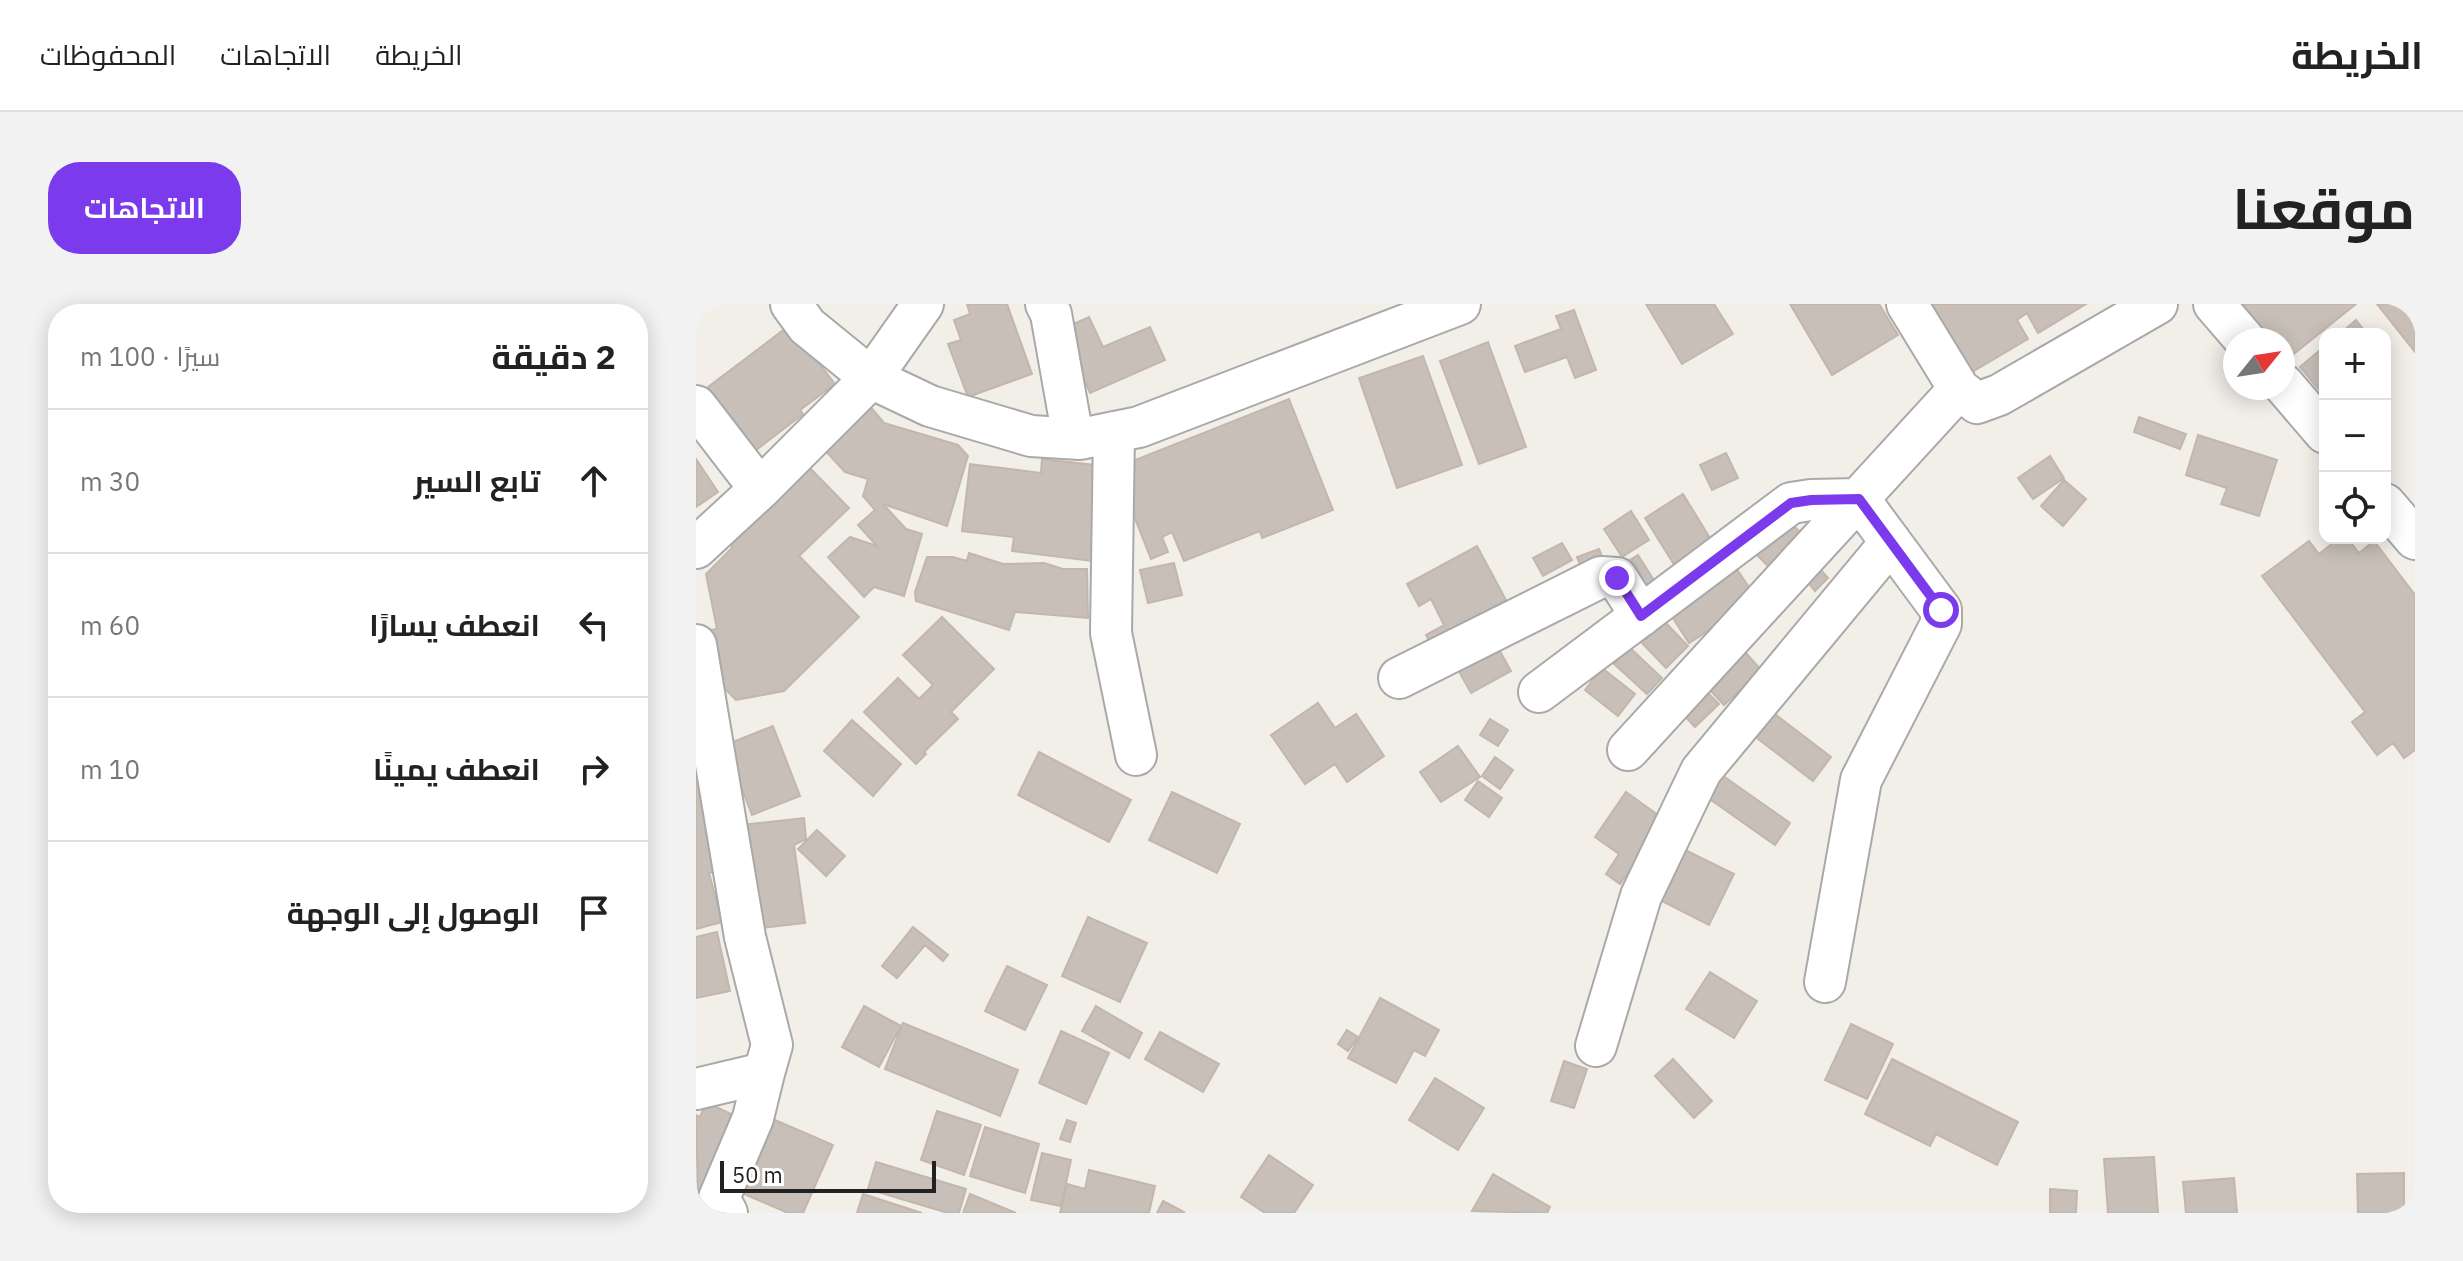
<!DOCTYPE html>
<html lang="ar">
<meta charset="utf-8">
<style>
:root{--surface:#fff;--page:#f2f2f2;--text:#222;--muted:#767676;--line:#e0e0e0;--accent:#7c3aed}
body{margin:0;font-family:"IBM Plex Sans",Cairo,sans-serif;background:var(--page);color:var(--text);direction:rtl}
.controls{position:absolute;right:24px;top:24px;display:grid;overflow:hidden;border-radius:16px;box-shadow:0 4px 20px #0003}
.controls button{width:72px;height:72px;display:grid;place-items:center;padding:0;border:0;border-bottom:2px solid var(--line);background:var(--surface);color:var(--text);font:40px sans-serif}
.compass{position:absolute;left:1527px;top:24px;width:72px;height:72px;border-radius:50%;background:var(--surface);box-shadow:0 4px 20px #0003;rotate:60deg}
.scale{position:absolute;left:24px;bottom:20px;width:216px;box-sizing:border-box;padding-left:8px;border:4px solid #222;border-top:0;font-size:22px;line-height:28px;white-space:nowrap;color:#222;-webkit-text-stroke:6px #fff;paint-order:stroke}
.stop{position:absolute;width:24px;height:24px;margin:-18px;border:6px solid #7c3aed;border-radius:50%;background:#fff}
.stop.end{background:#7c3aed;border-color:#fff;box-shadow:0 2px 8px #0008}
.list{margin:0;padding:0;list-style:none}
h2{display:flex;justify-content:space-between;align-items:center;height:104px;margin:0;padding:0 32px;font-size:34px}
h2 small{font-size:26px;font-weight:400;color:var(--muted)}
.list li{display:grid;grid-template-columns:52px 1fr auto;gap:24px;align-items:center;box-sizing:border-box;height:144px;padding:0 32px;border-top:2px solid var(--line)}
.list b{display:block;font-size:30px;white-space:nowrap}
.list em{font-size:26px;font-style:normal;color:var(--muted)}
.icon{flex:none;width:44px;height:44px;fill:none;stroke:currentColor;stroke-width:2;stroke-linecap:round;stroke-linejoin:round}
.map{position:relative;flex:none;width:1719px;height:909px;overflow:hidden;direction:ltr;border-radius:32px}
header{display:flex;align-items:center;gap:48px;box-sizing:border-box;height:112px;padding:0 40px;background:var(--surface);border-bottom:2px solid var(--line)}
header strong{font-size:38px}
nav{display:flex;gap:44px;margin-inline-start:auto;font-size:28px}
.intro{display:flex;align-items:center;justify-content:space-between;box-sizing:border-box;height:192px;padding:0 48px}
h1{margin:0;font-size:56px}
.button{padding:20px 36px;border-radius:32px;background:var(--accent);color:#fff;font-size:28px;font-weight:700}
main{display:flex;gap:48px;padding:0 48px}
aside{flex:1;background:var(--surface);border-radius:32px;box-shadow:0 4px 20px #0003}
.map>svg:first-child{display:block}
</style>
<header>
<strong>الخريطة</strong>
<nav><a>الخريطة</a><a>الاتجاهات</a><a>المحفوظات</a></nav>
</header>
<div class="intro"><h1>موقعنا</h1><a class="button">الاتجاهات</a></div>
<main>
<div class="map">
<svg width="1719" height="909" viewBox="0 0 1719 909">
<rect width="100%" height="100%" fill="#f2efe9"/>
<path fill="#c7bfb8" stroke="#c4b6ab" stroke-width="2" d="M 271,0 L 311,0 L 336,70 L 272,93 L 252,40 L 265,36 L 258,16 L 274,10 Z
M 950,0 L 1018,0 L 1037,30 L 986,60 Z
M 1094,0 L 1183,0 L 1202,31 L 1136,71 Z
M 1231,0 L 1390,0 L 1342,29 L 1331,9 L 1321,16 L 1332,35 L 1273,70 Z
M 1544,0 L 1660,0 L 1589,57 L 1587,36 L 1573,36 Z
M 1681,0 L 1719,0 L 1719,48 Z
M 878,6 L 900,66 L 879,74 L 871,53 L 829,68 L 819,42 L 865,25 L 860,12 Z
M 393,13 L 407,43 L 454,23 L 469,56 L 394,89 L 366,25 Z
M 1660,16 L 1671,30 L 1644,30 Z
M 94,21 L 139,80 L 104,106 L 107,110 L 60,146 L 12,83 Z
M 792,38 L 830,143 L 783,160 L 744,57 Z
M 1629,42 L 1629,93 L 1604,63 Z
M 727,52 L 766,161 L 701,184 L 663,74 Z
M 593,95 L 637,206 L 566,234 L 564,227 L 488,257 L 476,228 L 466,233 L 472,248 L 455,255 L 419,164 Z
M 172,100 L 188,119 L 262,141 L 272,152 L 251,222 L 187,200 L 210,225 L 226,230 L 208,292 L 178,283 L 168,293 L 132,253 L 154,233 L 181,242 L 162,221 L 179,206 L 167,192 L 172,175 L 149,168 L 126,143 Z
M 1443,113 L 1490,130 L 1484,145 L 1438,128 Z
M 1502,131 L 1581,156 L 1563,212 L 1525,200 L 1531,184 L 1490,171 Z
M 1030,149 L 1042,174 L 1016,186 L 1004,161 Z
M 1354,152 L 1368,174 L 1337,195 L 1322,174 Z
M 0,155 L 22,188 L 0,203 Z
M 346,155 L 407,162 L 396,257 L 316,247 L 318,233 L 266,227 L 274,160 L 345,169 Z
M 109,159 L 153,204 L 103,252 L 163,313 L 88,387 L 40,396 L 24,380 L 13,326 L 21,325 L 10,270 L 36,244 L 34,232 Z
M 1368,176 L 1390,195 L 1367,222 L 1345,202 Z
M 987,190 L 1020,244 L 982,267 L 949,214 Z
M 935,207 L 953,236 L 926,253 L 908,225 Z
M 1091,215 L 1113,237 L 1080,270 L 1058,248 Z
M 1643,234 L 1651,234 L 1663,249 L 1678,237 L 1719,291 L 1719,446 L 1708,454 L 1697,439 L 1681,451 L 1656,418 L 1669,408 L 1566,272 L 1613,237 L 1623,250 Z
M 866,239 L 876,256 L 847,272 L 837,254 Z
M 781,242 L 810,296 L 772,317 L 780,330 L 741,351 L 730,331 L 748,321 L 735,295 L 723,302 L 711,280 Z
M 903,245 L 910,262 L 888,270 L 881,253 Z
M 273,249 L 307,260 L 348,259 L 367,265 L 391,265 L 392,314 L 319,308 L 313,326 L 220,297 L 219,288 L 231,253 L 257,253 L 271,257 Z
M 942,251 L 961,281 L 942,293 L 923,263 Z
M 1036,258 L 1061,295 L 993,339 L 969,302 Z
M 478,259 L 486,291 L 452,299 L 444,266 Z
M 1123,264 L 1132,274 L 1119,287 L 1110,276 Z
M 246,313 L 298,365 L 255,408 L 262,415 L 228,448 L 230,450 L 220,460 L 168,408 L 202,374 L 223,395 L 237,381 L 207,351 Z
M 968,317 L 992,342 L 970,364 L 946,339 Z
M 795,331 L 815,367 L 775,389 L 755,353 Z
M 1041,339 L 1066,367 L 1028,401 L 1002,373 Z
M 933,343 L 966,374 L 951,390 L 918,360 Z
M 906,364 L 939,390 L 922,412 L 889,386 Z
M 1008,385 L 1023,400 L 999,423 L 985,408 Z
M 622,399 L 639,424 L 660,410 L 688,452 L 651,478 L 639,460 L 609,480 L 575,431 Z
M 1067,401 L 1135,453 L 1117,477 L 1049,425 Z
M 794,415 L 812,426 L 802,442 L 784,431 Z
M 156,416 L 205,460 L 177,492 L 128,447 Z
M 77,422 L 104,492 L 56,511 L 29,441 Z
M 0,434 L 34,564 L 13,569 L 26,618 L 0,625 Z
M 762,442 L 784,473 L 745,498 L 724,468 Z
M 343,448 L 435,496 L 413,538 L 322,491 Z
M 799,453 L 817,466 L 804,485 L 786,472 Z
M 1023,469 L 1094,519 L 1079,541 L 1008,491 Z
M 782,477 L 806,494 L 793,513 L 769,496 Z
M 476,488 L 544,520 L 521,569 L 453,536 Z
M 930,488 L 969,516 L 924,580 L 910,570 L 923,550 L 899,533 Z
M 108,514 L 110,535 L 98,541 L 109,619 L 58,625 L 46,521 Z
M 121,526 L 149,552 L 130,572 L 102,545 Z
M 985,544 L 1038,570 L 1013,621 L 960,594 Z
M 392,613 L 451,639 L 424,698 L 366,672 Z
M 217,623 L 252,651 L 247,657 L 229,641 L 201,674 L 186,662 Z
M 21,628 L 34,687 L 0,694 L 0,633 Z
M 311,662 L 351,681 L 329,726 L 289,707 Z
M 1014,668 L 1061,697 L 1038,734 L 990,705 Z
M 684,694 L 743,726 L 729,752 L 718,746 L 700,779 L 652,754 Z
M 168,702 L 205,722 L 183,763 L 146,743 Z
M 400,702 L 446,729 L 433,754 L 386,727 Z
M 207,719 L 322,766 L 304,812 L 189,765 Z
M 1155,720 L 1197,740 L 1171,795 L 1129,776 Z
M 651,726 L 662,733 L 652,747 L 642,740 Z
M 365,727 L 413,749 L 390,800 L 343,779 Z
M 464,728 L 523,760 L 507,788 L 449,755 Z
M 977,755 L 1016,797 L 998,814 L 959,772 Z
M 1196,755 L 1322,818 L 1301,861 L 1240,830 L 1234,842 L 1169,810 Z
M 868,757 L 891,765 L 878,804 L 855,797 Z
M 739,774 L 788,804 L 762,846 L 713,816 Z
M 10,798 L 39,812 L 2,893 L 0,811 L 4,813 Z
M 241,807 L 285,821 L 268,871 L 225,856 Z
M 72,813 L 137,841 L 107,909 L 92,909 L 32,883 Z
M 371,816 L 380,819 L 374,838 L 364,835 Z
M 289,823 L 343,840 L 329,889 L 274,872 Z
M 346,849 L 375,856 L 365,902 L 335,896 Z
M 573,851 L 617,881 L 598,909 L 569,909 L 545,893 Z
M 1458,853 L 1462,909 L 1412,909 L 1408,855 Z
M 180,858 L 270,885 L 263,909 L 252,909 L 172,885 Z
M 393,866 L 459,882 L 453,909 L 364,909 L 371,880 L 389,885 Z
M 1708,869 L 1708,909 L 1662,909 L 1661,870 Z
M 797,870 L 854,903 L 851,909 L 776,907 Z
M 1538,874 L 1541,909 L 1490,909 L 1487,878 Z
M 1354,885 L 1381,887 L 1380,909 L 1354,909 Z
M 167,890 L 226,909 L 161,909 Z
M 274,890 L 320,909 L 267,909 Z
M 467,897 L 488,908 L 487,909 L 461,909 Z"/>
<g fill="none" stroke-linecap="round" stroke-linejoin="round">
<defs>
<path id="minor" d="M 95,0 L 111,22 L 175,74 L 234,102 L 335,132 L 384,135 L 443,123 L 764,0
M 350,0 L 355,10 L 377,134
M 1211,0 L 1263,85 L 1281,99 L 1303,91 L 1461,0
M 1518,0 L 1549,36
M 1587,80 L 1629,129
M 0,102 L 64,185
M 418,128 L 415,329 L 440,451
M 1689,200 L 1719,235
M 0,244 L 64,185 L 175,74 L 227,0
M 0,341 L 49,633 L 76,741 L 68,769 L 0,785
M 703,374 L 905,273 L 921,274 L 945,312
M 843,388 L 1095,199 L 1115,196 L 1163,195 L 1245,306 L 1245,320 L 1165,476 L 1129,678
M 932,446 L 1263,85
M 900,742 L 945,592 L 1005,467 L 1195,238
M 31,909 L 23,894 L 57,814 L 68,769"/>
</defs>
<use href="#minor" stroke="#a9a9a9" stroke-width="44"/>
<use href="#minor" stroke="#fff" stroke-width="40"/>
</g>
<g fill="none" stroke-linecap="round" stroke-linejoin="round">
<path stroke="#7c3aed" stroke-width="10" d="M 921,274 L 945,312 L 1095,199 L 1115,196 L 1163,195 L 1245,306"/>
</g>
</svg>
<div class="controls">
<button>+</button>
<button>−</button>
<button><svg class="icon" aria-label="locate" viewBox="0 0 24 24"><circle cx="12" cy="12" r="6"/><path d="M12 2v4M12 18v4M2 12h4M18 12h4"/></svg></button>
</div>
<svg class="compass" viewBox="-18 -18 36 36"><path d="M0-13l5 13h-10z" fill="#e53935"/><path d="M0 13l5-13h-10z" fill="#767676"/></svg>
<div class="scale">50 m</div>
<div class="stop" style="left:1245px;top:306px"></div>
<div class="stop end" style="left:921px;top:274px"></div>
</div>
<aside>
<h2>2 دقيقة<small>سيرًا · 100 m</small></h2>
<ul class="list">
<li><svg class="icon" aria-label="ahead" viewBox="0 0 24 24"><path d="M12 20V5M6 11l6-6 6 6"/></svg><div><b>تابع السير</b></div><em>30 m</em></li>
<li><svg class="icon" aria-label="left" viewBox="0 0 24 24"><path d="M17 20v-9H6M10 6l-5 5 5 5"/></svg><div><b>انعطف يسارًا</b></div><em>60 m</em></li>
<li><svg class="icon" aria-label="right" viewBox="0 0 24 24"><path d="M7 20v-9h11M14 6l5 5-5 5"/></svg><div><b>انعطف يمينًا</b></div><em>10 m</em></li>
<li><svg class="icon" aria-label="arrive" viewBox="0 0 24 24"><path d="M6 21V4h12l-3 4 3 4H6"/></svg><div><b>الوصول إلى الوجهة</b></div></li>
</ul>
</aside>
</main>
